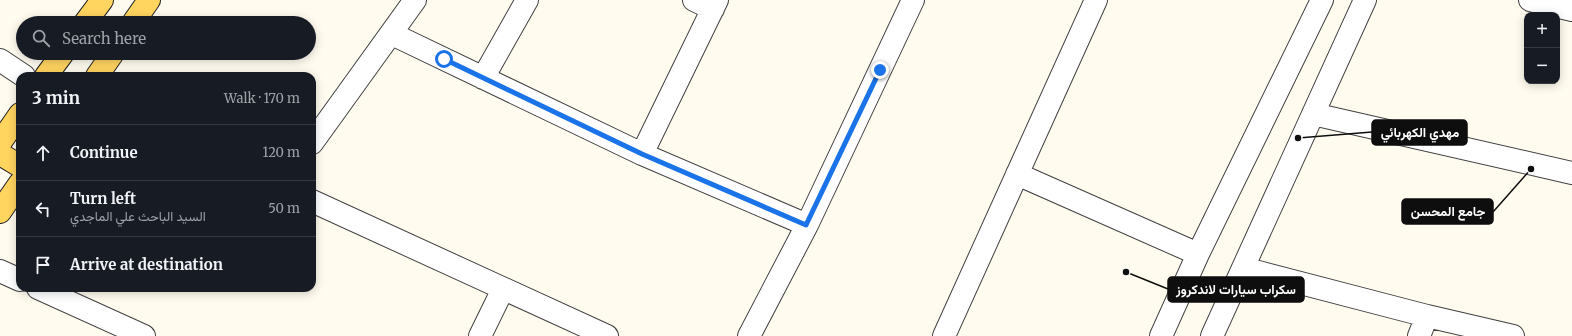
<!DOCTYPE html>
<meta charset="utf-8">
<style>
:root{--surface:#171b24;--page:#242831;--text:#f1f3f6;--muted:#9ea1a6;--line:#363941}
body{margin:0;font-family:Merriweather,Vazirmatn,serif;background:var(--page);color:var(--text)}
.controls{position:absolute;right:12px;top:12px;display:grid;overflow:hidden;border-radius:8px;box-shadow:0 2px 10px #0003}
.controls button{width:36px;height:36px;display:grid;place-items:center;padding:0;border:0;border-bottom:1px solid var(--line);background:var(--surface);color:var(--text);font:20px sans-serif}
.stop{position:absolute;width:12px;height:12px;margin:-9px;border:3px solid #1a73e8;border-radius:50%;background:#fff}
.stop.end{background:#1a73e8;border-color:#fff;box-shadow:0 1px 4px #0008}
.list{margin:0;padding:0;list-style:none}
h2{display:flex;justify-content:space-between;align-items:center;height:52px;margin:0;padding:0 16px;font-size:17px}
h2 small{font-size:13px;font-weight:400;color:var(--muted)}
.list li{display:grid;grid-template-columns:26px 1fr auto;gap:12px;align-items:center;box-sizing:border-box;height:56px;padding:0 16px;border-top:1px solid var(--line)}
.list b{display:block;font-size:15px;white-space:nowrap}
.list p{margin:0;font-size:13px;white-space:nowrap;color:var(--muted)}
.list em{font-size:13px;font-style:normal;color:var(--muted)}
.icon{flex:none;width:22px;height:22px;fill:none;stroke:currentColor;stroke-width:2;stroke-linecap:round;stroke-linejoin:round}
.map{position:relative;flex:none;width:1572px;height:336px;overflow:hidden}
.search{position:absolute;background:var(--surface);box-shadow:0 2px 10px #0003;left:16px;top:16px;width:300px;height:44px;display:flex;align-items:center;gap:10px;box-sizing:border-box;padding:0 14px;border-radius:22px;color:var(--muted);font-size:15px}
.panel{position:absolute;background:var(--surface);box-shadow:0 2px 10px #0003;left:16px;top:72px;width:300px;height:220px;border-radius:12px}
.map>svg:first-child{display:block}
</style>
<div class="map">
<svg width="1572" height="336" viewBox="0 0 1572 336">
<rect width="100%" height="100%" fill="#fffbef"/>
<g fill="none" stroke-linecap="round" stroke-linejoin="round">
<defs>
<path id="minor" d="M 694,0 L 713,9
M 1530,0 L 1572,10
M 392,34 L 642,154 L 807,225
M 0,60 L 24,76
M 483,78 L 527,0
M 1313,114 L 1572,173
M 312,143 L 415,0
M 642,154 L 717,0
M 1017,174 L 1198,254
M 312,201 L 607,336
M 1243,268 L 1427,316
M 0,271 L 20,280
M 38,288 L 144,336
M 480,336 L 503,289
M 749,336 L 807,225 L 913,0
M 944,336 L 1096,0
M 1161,336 L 1198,254 L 1322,0
M 1212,336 L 1365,0
M 1419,336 L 1427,316 L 1513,336"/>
<path id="major" d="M 85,23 L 102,0
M 133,23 L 149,0
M 46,76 L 63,53
M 97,76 L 113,53
M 0,143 L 20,114
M 0,154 L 20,166
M 0,212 L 20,183"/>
</defs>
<use href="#minor" stroke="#414141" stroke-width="24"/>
<use href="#major" stroke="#1f1f1f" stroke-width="24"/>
<use href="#minor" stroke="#fff" stroke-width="22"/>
<use href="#major" stroke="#ffd45f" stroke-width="22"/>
</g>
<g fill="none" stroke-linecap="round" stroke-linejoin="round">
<path stroke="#1a73e8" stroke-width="5" d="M 444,59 L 642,154 L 806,225 L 880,70"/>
</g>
<path fill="none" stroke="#0e0e0e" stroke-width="1.5" d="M1298 138L1372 132M1531 169L1493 212M1126 272L1168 289"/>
<g fill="#0e0e0e" stroke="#fff" stroke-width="1.5">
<circle cx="1298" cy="138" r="4"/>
<circle cx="1531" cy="169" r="4"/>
<circle cx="1126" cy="272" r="4"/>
</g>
<g fill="#0e0e0e" stroke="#0e0e0e" stroke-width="1.5">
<rect x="1372" y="120" width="95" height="25" rx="4"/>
<rect x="1402" y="199" width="91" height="25" rx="4"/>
<rect x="1168" y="277" width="136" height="25" rx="4"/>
</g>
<g font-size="13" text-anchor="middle" font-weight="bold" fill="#fff">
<text x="1420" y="137">مهدي الكهربائي</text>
<text x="1448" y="216">جامع المحسن</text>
<text x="1236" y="294">سكراب سيارات لاندكروز</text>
</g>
</svg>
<div class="controls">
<button>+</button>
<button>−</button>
</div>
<div class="stop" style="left:444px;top:59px"></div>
<div class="stop end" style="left:880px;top:70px"></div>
<div class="search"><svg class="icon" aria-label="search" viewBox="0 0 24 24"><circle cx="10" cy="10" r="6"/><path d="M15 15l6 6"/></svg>Search here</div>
<section class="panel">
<h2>3 min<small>Walk · 170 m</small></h2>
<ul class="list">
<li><svg class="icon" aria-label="ahead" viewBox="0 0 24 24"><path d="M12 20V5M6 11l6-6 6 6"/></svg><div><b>Continue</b></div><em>120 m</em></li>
<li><svg class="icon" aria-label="left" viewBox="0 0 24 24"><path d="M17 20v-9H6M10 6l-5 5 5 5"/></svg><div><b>Turn left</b><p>السيد الباحث علي الماجدي</p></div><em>50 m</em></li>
<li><svg class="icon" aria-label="arrive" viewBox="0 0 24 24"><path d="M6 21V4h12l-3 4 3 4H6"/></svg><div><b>Arrive at destination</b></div></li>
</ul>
</section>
</div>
